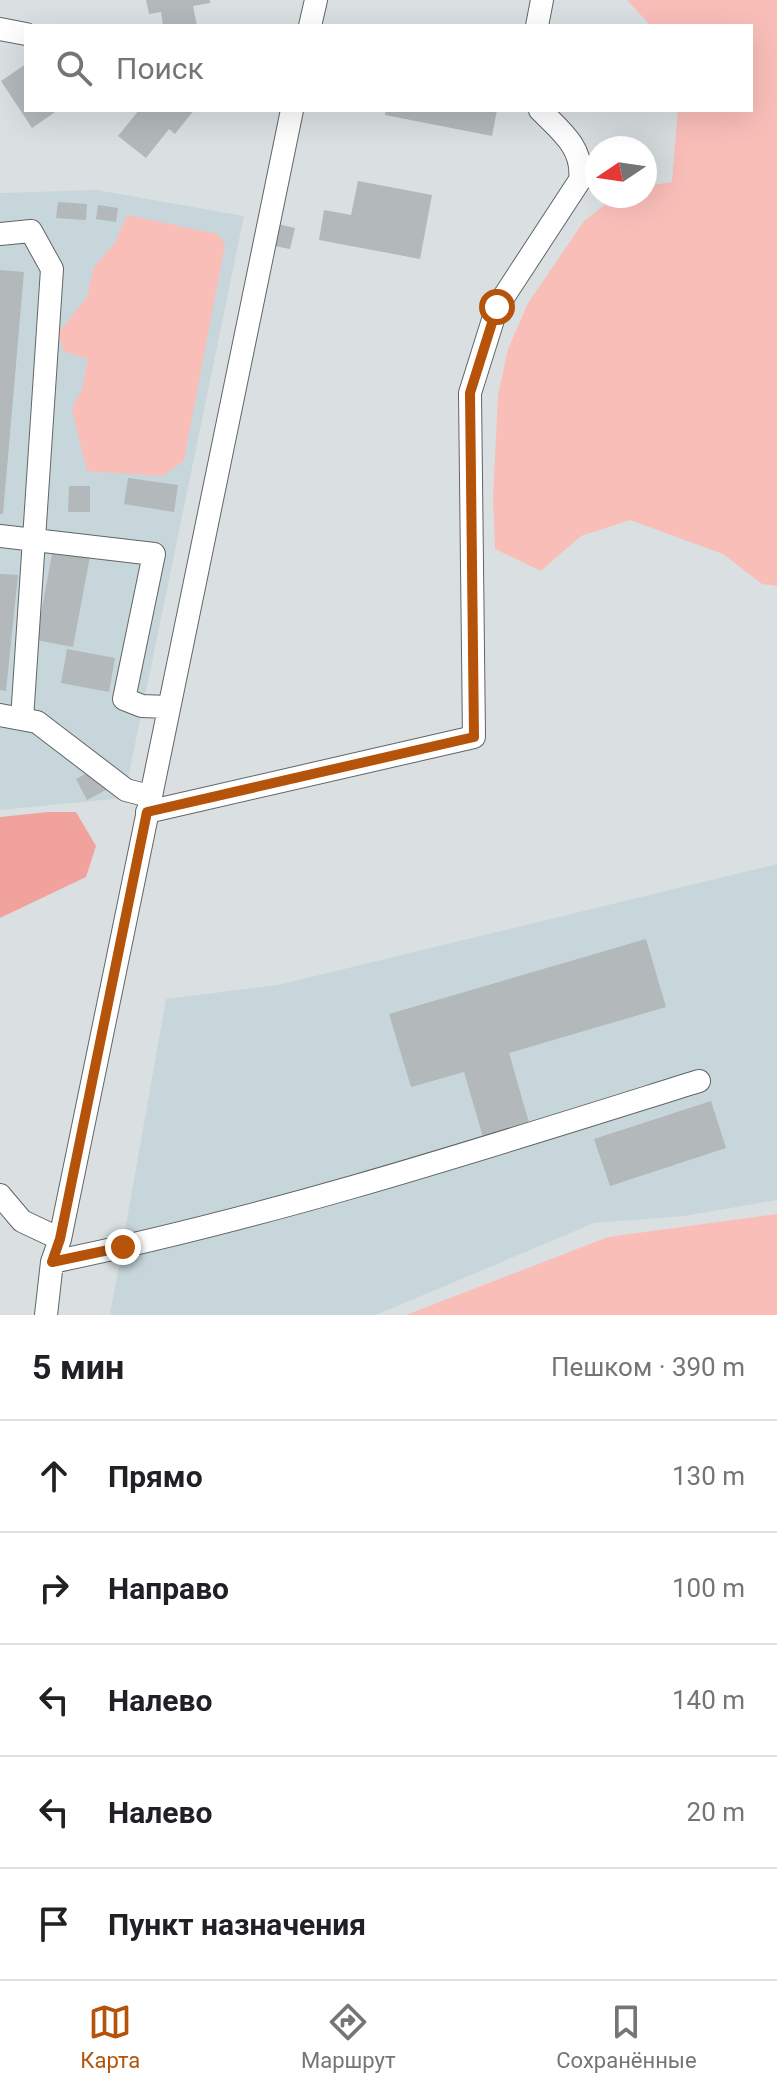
<!DOCTYPE html>
<html lang="ru">
<meta charset="utf-8">
<style>
:root{--surface:#fff;--page:#f2f2f2;--text:#202124;--muted:#757577;--line:#e0e0e0;--accent:#b45309}
body{margin:0;font-family:Roboto,sans-serif;background:var(--page);color:var(--text)}
.compass{position:absolute;left:585px;top:136px;width:72px;height:72px;border-radius:50%;background:var(--surface);box-shadow:0 8px 32px #0002;rotate:257deg}
.stop{position:absolute;width:24px;height:24px;margin:-18px;border:6px solid #b45309;border-radius:50%;background:#fff}
.stop.end{background:#b45309;border-color:#fff;box-shadow:0 2px 8px #0008}
.list{margin:0;padding:0;list-style:none}
h2{display:flex;justify-content:space-between;align-items:center;height:104px;margin:0;padding:0 32px;font-size:34px}
h2 small{font-size:26px;font-weight:400;color:var(--muted)}
.list li{display:grid;grid-template-columns:52px 1fr auto;gap:24px;align-items:center;box-sizing:border-box;height:112px;padding:0 32px;border-top:2px solid var(--line)}
.list b{display:block;font-size:30px;white-space:nowrap}
.list em{font-size:26px;font-style:normal;color:var(--muted)}
.icon{flex:none;width:44px;height:44px;fill:none;stroke:currentColor;stroke-width:2;stroke-linecap:round;stroke-linejoin:round}
.map{position:relative;flex:none;width:777px;height:1315px;overflow:hidden}
.search{position:absolute;background:var(--surface);box-shadow:0 8px 32px #0002;left:24px;right:24px;top:24px;height:88px;display:flex;align-items:center;gap:20px;box-sizing:border-box;padding:0 28px;border-radius:0px;color:var(--muted);font-size:30px}
.sheet{height:664px;background:var(--surface)}
nav{display:flex;justify-content:space-around;align-items:center;box-sizing:border-box;height:112px;border-top:2px solid var(--line);background:var(--surface);font-size:22px;color:var(--muted)}
nav a{display:grid;justify-items:center;gap:4px}
nav .on{color:var(--accent)}
.map>svg:first-child{display:block}
</style>
<div class="map">
<svg width="777" height="1315" viewBox="0 0 777 1315">
<rect width="100%" height="100%" fill="#dae0e2"/>
<path fill="#c7d6db" d="M 97,190 L 244,216 L 124,798 L 0,810 L 0,193 Z
M 777,864 L 777,1200 L 684,1216 L 594,1223 L 376,1315 L 110,1315 L 166,999 L 278,985 Z"/>
<path fill="#fabeb9" d="M 627,0 L 777,0 L 777,586 L 762,584 L 723,554 L 630,520 L 581,536 L 541,571 L 495,549 L 493,499 L 498,395 L 508,349 L 528,303 L 584,221 L 616,196 L 645,196 L 645,186 L 672,182 L 678,110 L 751,110 L 751,26 L 651,26 Z
M 127,215 L 218,234 L 225,244 L 184,460 L 163,476 L 87,471 L 72,409 L 82,389 L 88,359 L 63,351 L 59,332 L 87,297 L 94,267 L 114,244 Z
M 777,1214 L 777,1315 L 406,1315 L 608,1237 Z"/>
<path fill="#f1a29c" d="M 48,812 L 76,812 L 96,846 L 86,877 L 0,918 L 0,817 Z"/>
<path fill="#b3b8ba" d="M 146,0 L 210,0 L 210,3 L 193,6 L 197,26 L 163,26 L 161,12 L 149,14 Z
M 26,64 L 26,110 L 58,110 L 32,128 L 1,81 Z
M 139,110 L 194,110 L 175,134 L 169,129 L 146,158 L 118,136 Z
M 386,110 L 497,110 L 492,136 L 385,115 Z
M 358,181 L 432,195 L 420,259 L 319,240 L 324,210 L 351,215 Z
M 58,202 L 87,204 L 86,220 L 56,218 Z
M 98,205 L 118,208 L 116,222 L 96,219 Z
M 278,224 L 295,228 L 290,249 L 274,246 Z
M 0,270 L 24,272 L 3,514 L 0,514 Z
M 128,478 L 178,485 L 174,512 L 124,504 Z
M 69,486 L 90,486 L 90,512 L 68,512 Z
M 53,549 L 90,556 L 73,647 L 36,640 Z
M 0,574 L 18,575 L 6,691 L 0,690 Z
M 67,649 L 115,658 L 109,692 L 61,683 Z
M 95,769 L 106,790 L 87,800 L 76,779 Z
M 646,939 L 666,1007 L 509,1053 L 529,1123 L 483,1137 L 464,1072 L 411,1087 L 389,1014 Z
M 711,1101 L 726,1148 L 610,1186 L 594,1139 Z"/>
<g fill="none" stroke-linecap="round" stroke-linejoin="round">
<defs>
<path id="minor" d="M 310,26 L 316,0
M 537,26 L 542,0
M 0,29 L 26,34
M 0,234 L 31,231 L 52,269 L 22,719
M 0,536 L 154,554 L 124,699 L 142,706 L 168,707
M 0,715 L 37,722 L 126,790 L 149,796
M 147,812 L 474,737 L 470,393 L 497,307 L 580,180 C 584,148 561,131 540,110
M 0,1195 L 22,1221 L 60,1239
M 52,1262 C 272,1217 485,1148 699,1081
M 46,1315 L 52,1262 L 60,1239 L 292,110"/>
</defs>
<use href="#minor" stroke="#606566" stroke-width="24"/>
<use href="#minor" stroke="#fff" stroke-width="22"/>
</g>
<g fill="none" stroke-linecap="round" stroke-linejoin="round">
<path stroke="#b45309" stroke-width="10" d="M 123,1247 L 52,1262 L 60,1239 L 147,812 L 474,737 L 470,393 L 497,307"/>
</g>
</svg>
<svg class="compass" viewBox="-18 -18 36 36"><path d="M0-13l5 13h-10z" fill="#e53935"/><path d="M0 13l5-13h-10z" fill="#757577"/></svg>
<div class="stop" style="left:497px;top:307px"></div>
<div class="stop end" style="left:123px;top:1247px"></div>
<div class="search"><svg class="icon" aria-label="search" viewBox="0 0 24 24"><circle cx="10" cy="10" r="6"/><path d="M15 15l6 6"/></svg>Поиск</div>
</div>
<section class="sheet">
<h2>5 мин<small>Пешком · 390 m</small></h2>
<ul class="list">
<li><svg class="icon" aria-label="ahead" viewBox="0 0 24 24"><path d="M12 20V5M6 11l6-6 6 6"/></svg><div><b>Прямо</b></div><em>130 m</em></li>
<li><svg class="icon" aria-label="right" viewBox="0 0 24 24"><path d="M7 20v-9h11M14 6l5 5-5 5"/></svg><div><b>Направо</b></div><em>100 m</em></li>
<li><svg class="icon" aria-label="left" viewBox="0 0 24 24"><path d="M17 20v-9H6M10 6l-5 5 5 5"/></svg><div><b>Налево</b></div><em>140 m</em></li>
<li><svg class="icon" aria-label="left" viewBox="0 0 24 24"><path d="M17 20v-9H6M10 6l-5 5 5 5"/></svg><div><b>Налево</b></div><em>20 m</em></li>
<li><svg class="icon" aria-label="arrive" viewBox="0 0 24 24"><path d="M6 21V4h12l-3 4 3 4H6"/></svg><div><b>Пункт назначения</b></div></li>
</ul>
</section>
<nav>
<a class="on"><svg class="icon" aria-label="map" viewBox="0 0 24 24"><path d="M3 6l6-2 6 2 6-2v14l-6 2-6-2-6 2zM9 4v14M15 6v14"/></svg>Карта</a>
<a><svg class="icon" aria-label="directions" viewBox="0 0 24 24"><path d="M12 3l9 9-9 9-9-9zM9 14v-3h6M13 9l2 2-2 2"/></svg>Маршрут</a>
<a><svg class="icon" aria-label="saved" viewBox="0 0 24 24"><path d="M7 4h10v16l-5-4-5 4z"/></svg>Сохранённые</a>
</nav>
